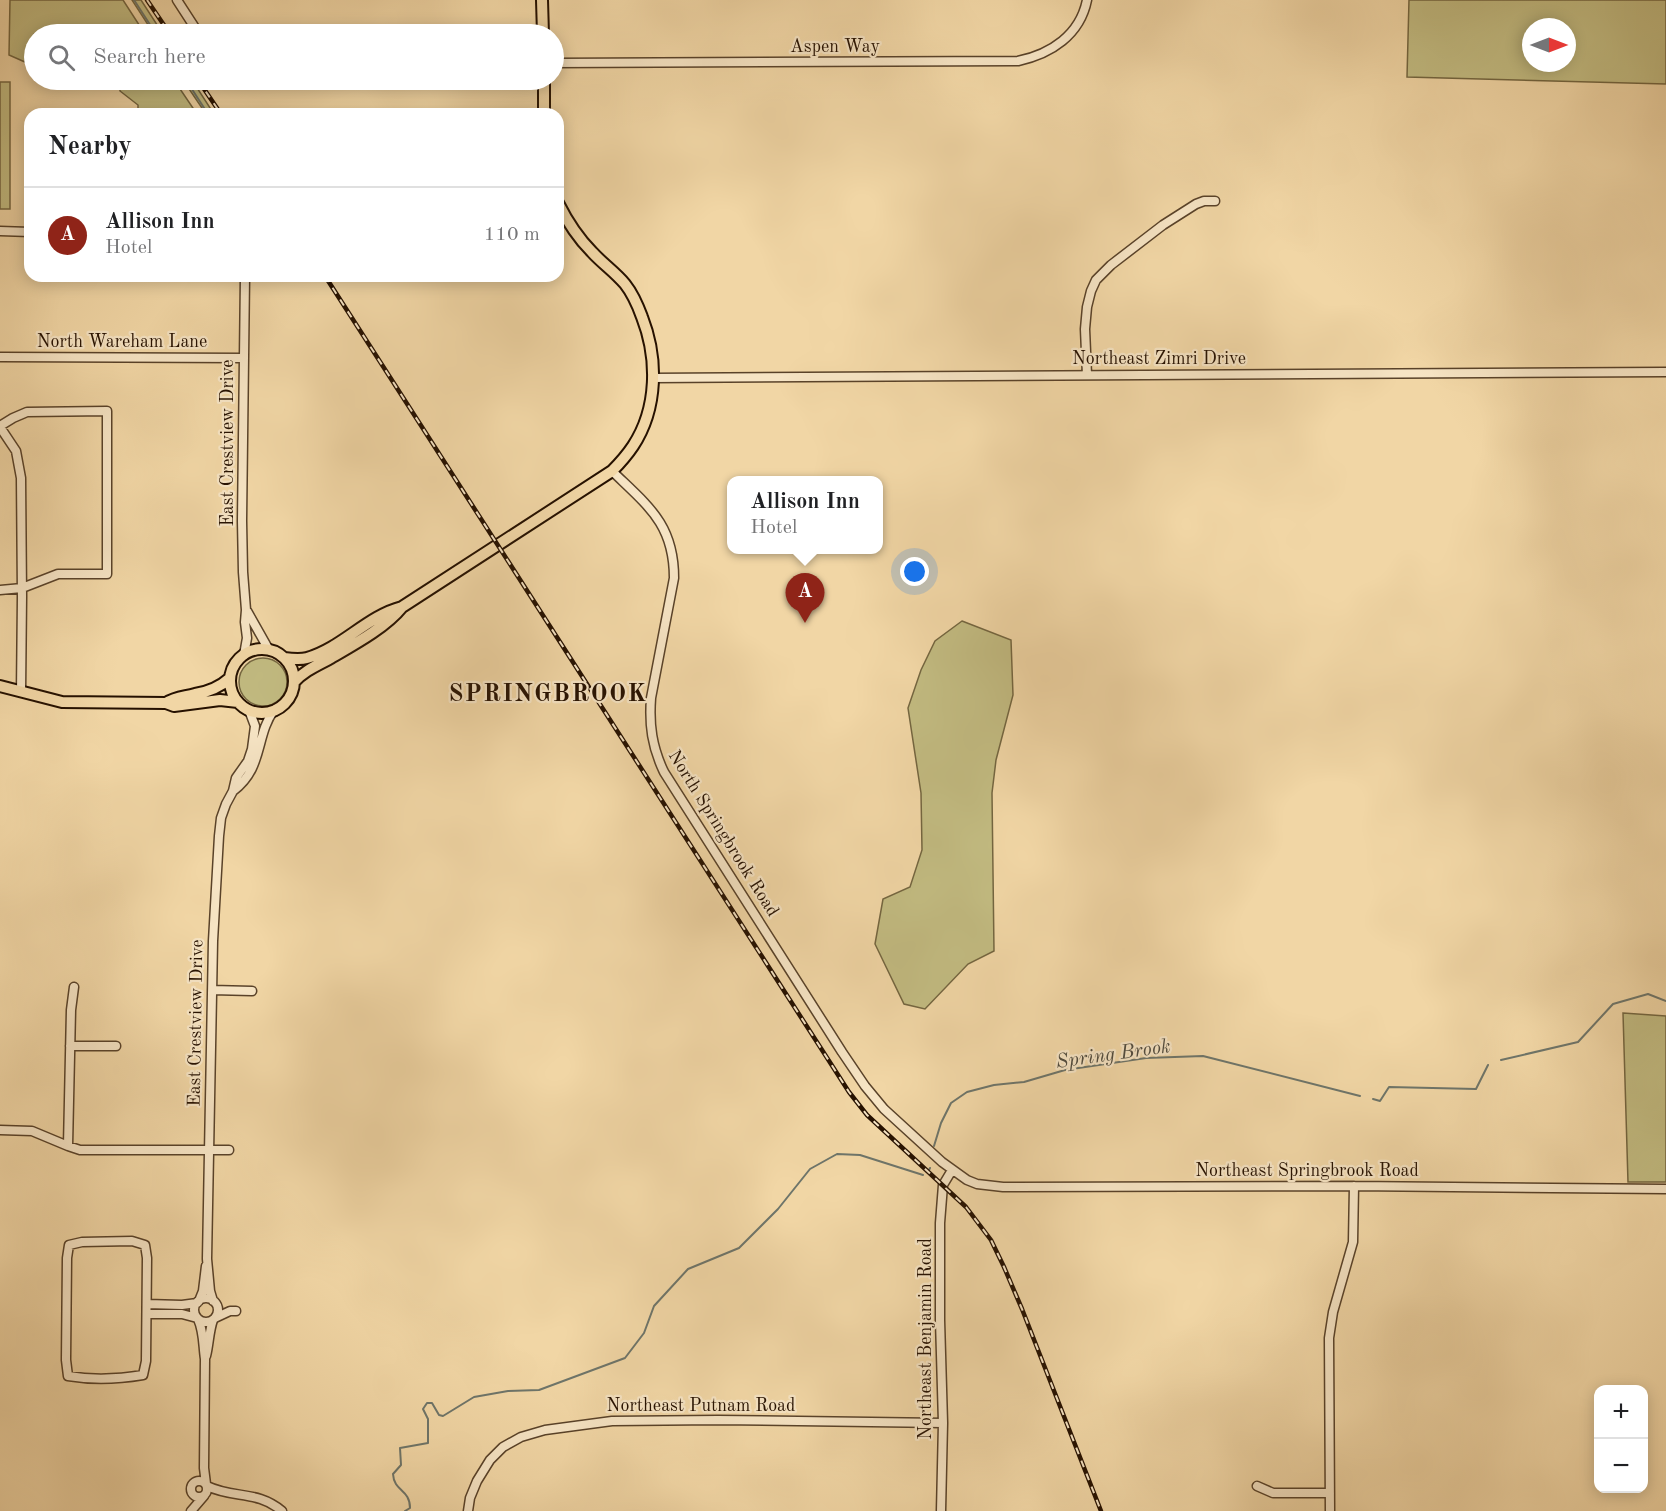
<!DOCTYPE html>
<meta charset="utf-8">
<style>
:root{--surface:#fff;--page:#f6f6f6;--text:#202124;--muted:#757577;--line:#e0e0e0;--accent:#8f2418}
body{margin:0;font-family:"Old Standard TT",serif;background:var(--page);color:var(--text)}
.controls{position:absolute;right:18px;bottom:18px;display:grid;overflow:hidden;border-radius:12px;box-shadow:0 3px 15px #0003}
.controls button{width:54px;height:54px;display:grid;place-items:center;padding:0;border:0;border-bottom:2px solid var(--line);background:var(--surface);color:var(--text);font:30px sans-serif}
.compass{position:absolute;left:1522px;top:18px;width:54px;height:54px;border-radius:50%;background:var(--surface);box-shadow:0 3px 15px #0003;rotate:90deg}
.you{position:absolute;left:915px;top:572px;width:21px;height:21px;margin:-15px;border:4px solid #fff;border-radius:50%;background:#1a73e8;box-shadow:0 0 0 9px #1a73e833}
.badge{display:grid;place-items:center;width:39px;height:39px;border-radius:50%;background:var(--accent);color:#fff;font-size:20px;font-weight:700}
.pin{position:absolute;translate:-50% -50px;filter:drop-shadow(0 2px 3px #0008)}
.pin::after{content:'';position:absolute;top:32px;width:21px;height:18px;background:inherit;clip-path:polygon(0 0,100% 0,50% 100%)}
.popup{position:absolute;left:727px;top:476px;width:156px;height:78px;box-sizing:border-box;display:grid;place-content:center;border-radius:12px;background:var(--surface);filter:drop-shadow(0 2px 4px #0005);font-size:20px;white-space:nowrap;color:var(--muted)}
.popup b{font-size:22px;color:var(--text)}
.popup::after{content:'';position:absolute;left:50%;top:100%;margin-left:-12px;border:12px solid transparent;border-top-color:var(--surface)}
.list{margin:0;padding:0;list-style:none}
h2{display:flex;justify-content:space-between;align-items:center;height:78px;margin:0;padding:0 24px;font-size:26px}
h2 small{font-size:20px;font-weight:400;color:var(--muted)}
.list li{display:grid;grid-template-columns:39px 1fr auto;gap:18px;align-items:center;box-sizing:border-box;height:96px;padding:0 24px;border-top:2px solid var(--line)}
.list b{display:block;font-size:22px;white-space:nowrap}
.list p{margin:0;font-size:20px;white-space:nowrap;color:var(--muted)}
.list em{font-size:20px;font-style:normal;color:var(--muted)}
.icon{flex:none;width:33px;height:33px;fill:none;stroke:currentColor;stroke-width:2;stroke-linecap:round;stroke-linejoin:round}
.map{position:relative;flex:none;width:1666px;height:1511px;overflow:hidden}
.search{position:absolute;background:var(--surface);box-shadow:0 3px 15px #0003;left:24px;top:24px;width:540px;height:66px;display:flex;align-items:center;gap:15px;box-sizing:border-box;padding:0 21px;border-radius:33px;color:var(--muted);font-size:22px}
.panel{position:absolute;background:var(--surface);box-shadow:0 3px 15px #0003;left:24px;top:108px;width:540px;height:174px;border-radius:18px}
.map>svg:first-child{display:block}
</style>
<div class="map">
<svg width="1666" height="1511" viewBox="0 0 1666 1511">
<rect width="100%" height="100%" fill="#f1d6a5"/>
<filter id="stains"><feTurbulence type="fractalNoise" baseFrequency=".00333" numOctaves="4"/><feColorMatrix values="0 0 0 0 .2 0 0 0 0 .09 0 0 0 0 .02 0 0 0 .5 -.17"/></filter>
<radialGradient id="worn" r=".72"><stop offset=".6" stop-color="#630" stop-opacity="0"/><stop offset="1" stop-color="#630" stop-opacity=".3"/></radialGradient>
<path fill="#c2bb81" stroke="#746640" stroke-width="1.5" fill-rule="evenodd" d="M 10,0 L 123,0 L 145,34 L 34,34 L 34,66 L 9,55 Z
M 132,0 L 141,0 L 163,34 L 154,34 Z
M 1409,0 L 1666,0 L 1666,84 L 1407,77 ZM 1531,27 L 1567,27 L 1567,63 L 1531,63 Z
M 127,80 L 174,80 L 197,114 L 138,114 L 138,105 L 120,91 L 120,83 L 127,83 Z
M 183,80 L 192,80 L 214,114 L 206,114 Z
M 0,82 L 10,82 L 10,209 L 0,209 Z
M 962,621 L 1011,640 L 1013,695 L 996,760 L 992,793 L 994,951 L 968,964 L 925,1009 L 904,1004 L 875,944 L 883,899 L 910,887 L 922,850 L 921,793 L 908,708 L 921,670 L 935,641 Z
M239 682a24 24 0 1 1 48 0a24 24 0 1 1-48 0Z
M 1623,1013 L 1666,1016 L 1666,1182 L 1628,1182 Z"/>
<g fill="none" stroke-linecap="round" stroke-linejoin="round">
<path stroke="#6e756a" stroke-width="2" d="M 134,0 L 156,34
M 186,80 L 208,114
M 1501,1060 L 1578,1042 L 1613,1004 L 1648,994 L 1666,1001
M 1373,1099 L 1380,1101 L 1389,1087 L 1476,1089 L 1488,1065
M 934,1146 L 941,1123 L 951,1103 L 967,1092 L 994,1085 L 1024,1082 L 1065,1070 L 1146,1058 L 1203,1056 L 1360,1096
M 929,1170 L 930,1168
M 405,1511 L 410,1508 C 410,1489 394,1492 393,1474 L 401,1465 L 400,1448 L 428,1443 L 428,1419 L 423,1409 L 427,1403 L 432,1403 L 439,1415 L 443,1416 L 474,1397 L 508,1391 L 539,1390 L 625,1358 L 644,1333 L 654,1306 L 688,1269 L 739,1248 L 778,1209 L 810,1169 L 837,1154 L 860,1155 L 923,1175"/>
<defs>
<path id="minor" d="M 177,0 L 199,34
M 554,63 L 1018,61 C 1051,54 1080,35 1087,0
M 0,231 L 30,232
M 0,357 L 244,358
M 1087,375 L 1085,329 L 1087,307 L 1091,291 L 1096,280 L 1111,265 L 1163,225 L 1196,204 L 1204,201 L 1215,201
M 653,378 L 1666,372
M 0,426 L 13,418 L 27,412 L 107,411 L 107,574 L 58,574 L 22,588 L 0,590
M 0,427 L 16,451 L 21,478 L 22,596 L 21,692
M 612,471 C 648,506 674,524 674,578 L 651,698 C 649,725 652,747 664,772 L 842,1052 L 865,1086 L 884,1109 L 942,1162 L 967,1180 L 977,1184 L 1003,1187 L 1354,1186 L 1666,1189
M 247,611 L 269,650
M 244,655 L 247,638 L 245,622 L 246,610 L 243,572 L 242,521 L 245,276
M 233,791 C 264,768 255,736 274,710
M 212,990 L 252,991
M 70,1046 L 116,1046
M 0,1130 L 32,1131 L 68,1146 L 80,1150 L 229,1150
M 68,1146 L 71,1010 L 74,987
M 132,1241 L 145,1245 L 147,1258 L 146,1361 L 143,1375 C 119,1379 92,1380 68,1376 L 66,1360 L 67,1258 L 69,1245 L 82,1242 Z
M194 1310a12 12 0 1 1 24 0a12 12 0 1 1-24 0Z
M 199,1301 L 203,1291 L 206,1266
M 213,1301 L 210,1291 L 207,1259 L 213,941 L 219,836 L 221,818 L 226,804 L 233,791 L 236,778 L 248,761 L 252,749 L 255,726 L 249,710
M 147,1304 L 182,1305 L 197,1303
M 147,1314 L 182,1314 L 197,1318
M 215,1318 L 230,1311 L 236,1311
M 198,1319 C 204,1332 203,1346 205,1359 L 204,1468 L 206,1484
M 206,1356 C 209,1344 209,1331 213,1320
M191 1489a8 8 0 1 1 16 0a8 8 0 1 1-16 0Z
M 207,1486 C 234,1499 257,1490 282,1511
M 1257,1486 L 1273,1493 L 1330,1493
M 191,1511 L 204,1496
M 468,1511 L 470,1498 L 477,1481 L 490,1460 L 503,1447 L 521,1437 L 545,1430 L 612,1421 L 718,1420 L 943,1423
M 941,1511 L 943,1423 L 940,1320 L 940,1223 L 943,1185 L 952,1170
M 1330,1511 L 1329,1338 L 1333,1312 L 1353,1242 L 1354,1186"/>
<path id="major" d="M 542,0 L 543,34
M 544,80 L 544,114
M230 681a32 32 0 1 1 64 0a32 32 0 1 1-64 0Z
M 284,658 C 292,659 300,660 307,658 C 342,648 367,616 402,607
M 294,682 C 304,671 316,666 329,659 C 353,645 385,628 402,607 L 612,471 C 620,463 627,455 633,446 C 658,408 658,358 642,317 C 638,306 633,294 625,284 C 615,272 603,264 592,252 C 578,238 567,221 558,203
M 0,686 L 62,702 L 166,703 L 174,706 L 220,700 L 238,702
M 166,703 C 175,697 184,697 195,694 C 208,692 220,687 230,678"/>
</defs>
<use href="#minor" stroke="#594229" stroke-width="11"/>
<use href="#major" stroke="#261100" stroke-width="14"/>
<use href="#minor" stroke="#f6e4c4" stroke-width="8"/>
<use href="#major" stroke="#f1d6a5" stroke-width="10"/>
<defs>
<path id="rail" d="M 147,0 L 170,34
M 198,80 L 221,114
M 325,276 L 849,1092 L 867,1115 L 966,1207 L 991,1240 L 1004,1267 L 1022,1309 L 1101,1511"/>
</defs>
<use href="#rail" stroke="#261100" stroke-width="4.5"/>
<use href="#rail" stroke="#f6e4c4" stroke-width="2" stroke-dasharray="7" stroke-linecap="butt"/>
</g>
<g text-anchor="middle" stroke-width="4.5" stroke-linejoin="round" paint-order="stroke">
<g font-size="18" fill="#261100" stroke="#f6e4c4">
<text x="835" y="52">Aspen Way</text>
<text x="122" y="347">North Wareham Lane</text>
<text x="1159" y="364">Northeast Zimri Drive</text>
<text transform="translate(227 443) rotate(-90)" y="6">East Crestview Drive</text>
<text transform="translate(724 833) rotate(58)" y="6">North Springbrook Road</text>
<text transform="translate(195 1023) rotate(-89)" y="6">East Crestview Drive</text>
<text x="1307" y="1176">Northeast Springbrook Road</text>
<text transform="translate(925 1339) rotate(-90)" y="6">Northeast Benjamin Road</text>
<text x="701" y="1411">Northeast Putnam Road</text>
</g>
<g font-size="20" font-style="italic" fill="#504b3e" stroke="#f6e4c4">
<text transform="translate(1113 1053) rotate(-8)" y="7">Spring Brook</text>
</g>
<g font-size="24" font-weight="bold" letter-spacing="1.5" fill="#261100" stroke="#f6e4c4">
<text x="548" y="701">SPRINGBROOK</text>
</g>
</g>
<rect width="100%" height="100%" filter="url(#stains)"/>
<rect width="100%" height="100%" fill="url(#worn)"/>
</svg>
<div class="controls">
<button>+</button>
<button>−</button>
</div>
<svg class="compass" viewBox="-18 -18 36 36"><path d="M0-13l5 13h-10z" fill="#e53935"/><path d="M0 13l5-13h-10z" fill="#757577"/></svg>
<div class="you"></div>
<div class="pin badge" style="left:805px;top:623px">A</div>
<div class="popup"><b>Allison Inn</b>Hotel</div>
<div class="search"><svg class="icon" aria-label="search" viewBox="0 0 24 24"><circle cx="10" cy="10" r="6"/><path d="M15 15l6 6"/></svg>Search here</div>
<section class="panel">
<h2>Nearby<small></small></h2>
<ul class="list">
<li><span class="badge">A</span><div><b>Allison Inn</b><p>Hotel</p></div><em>110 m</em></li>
</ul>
</section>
</div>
